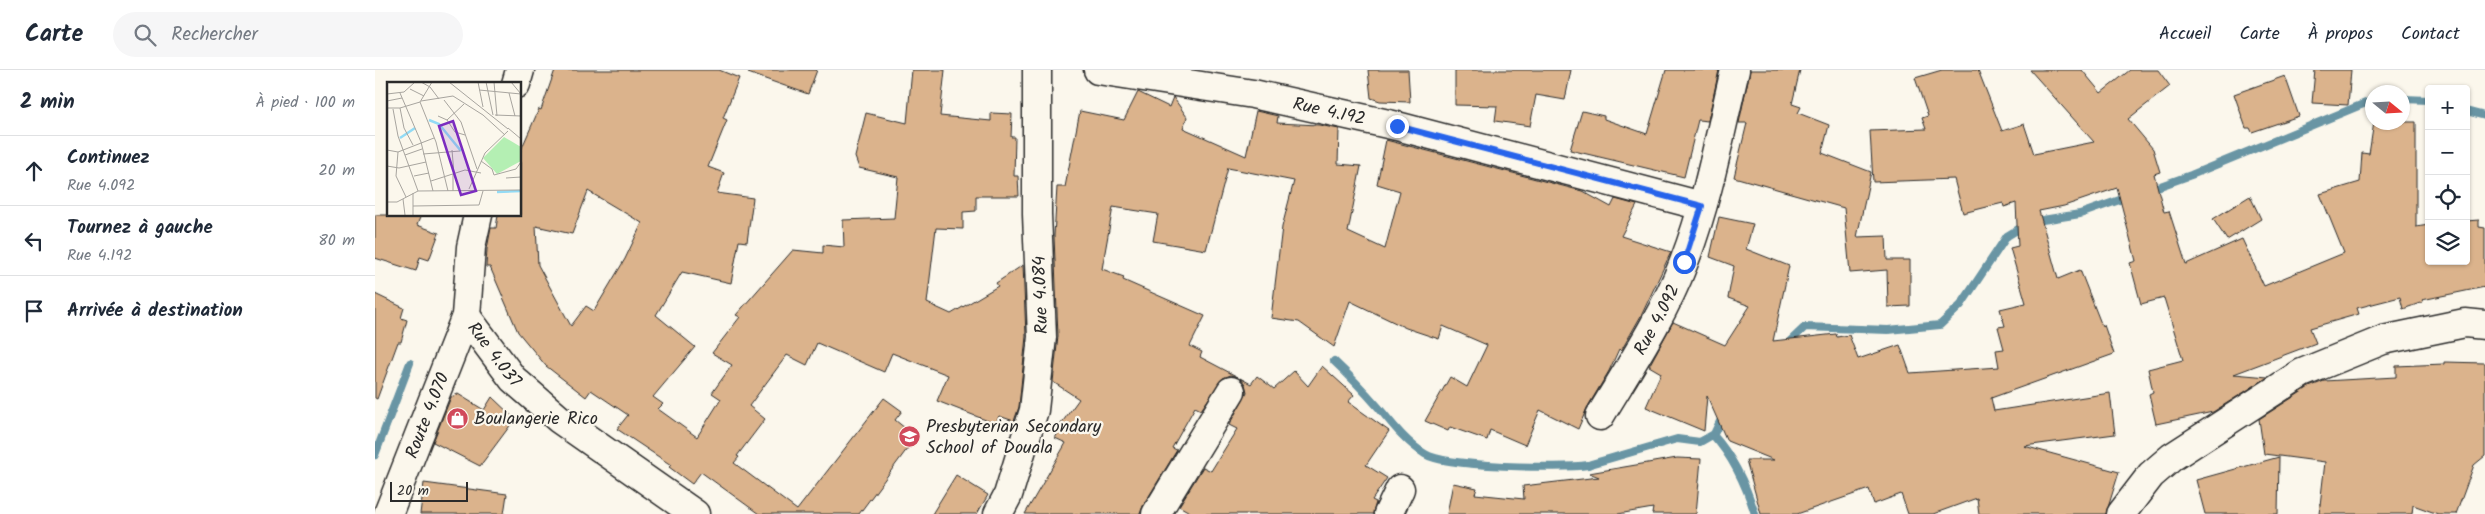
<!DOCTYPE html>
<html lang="fr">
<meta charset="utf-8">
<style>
:root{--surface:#fff;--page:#f6f6f7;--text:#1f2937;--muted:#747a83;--line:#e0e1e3}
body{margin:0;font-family:Kalam,sans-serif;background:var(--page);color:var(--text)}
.controls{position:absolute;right:15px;top:15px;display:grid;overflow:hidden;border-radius:5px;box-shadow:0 1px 4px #0004}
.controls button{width:45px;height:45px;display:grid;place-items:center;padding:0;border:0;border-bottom:1px solid var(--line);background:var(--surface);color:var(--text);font:25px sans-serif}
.compass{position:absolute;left:1990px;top:15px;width:45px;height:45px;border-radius:50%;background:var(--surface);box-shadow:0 1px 4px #0004;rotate:108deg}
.scale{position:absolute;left:15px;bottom:12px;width:78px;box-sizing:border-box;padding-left:5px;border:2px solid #2b2b2b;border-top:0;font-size:14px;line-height:18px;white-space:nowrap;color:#2b2b2b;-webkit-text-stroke:4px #fbf7ec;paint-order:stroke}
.stop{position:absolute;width:15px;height:15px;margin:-11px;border:4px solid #2563eb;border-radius:50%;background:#fff}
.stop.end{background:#2563eb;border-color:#fff;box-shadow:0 1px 5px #0008}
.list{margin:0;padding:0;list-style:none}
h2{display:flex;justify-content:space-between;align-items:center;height:65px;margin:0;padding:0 20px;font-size:21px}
h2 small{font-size:16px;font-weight:400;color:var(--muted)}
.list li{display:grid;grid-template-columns:32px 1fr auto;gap:15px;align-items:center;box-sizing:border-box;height:70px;padding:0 20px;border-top:1px solid var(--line)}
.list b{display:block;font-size:19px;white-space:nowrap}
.list p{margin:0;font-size:16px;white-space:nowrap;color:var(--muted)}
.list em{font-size:16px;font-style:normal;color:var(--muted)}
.icon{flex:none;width:28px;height:28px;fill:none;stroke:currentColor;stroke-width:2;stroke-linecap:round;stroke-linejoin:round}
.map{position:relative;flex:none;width:2110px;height:444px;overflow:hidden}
header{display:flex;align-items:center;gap:30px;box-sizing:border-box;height:70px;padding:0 25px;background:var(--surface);border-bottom:1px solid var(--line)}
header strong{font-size:24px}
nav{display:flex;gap:28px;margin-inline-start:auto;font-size:18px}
.search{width:350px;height:45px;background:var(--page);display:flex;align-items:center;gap:12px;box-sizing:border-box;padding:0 18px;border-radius:28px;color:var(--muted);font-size:19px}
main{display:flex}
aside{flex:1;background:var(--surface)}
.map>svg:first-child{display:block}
</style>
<header>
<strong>Carte</strong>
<div class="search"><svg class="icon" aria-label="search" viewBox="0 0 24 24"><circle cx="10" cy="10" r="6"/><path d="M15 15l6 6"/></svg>Rechercher</div>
<nav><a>Accueil</a><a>Carte</a><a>À propos</a><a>Contact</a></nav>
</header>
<main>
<aside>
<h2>2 min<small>À pied · 100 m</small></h2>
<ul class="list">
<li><svg class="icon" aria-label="ahead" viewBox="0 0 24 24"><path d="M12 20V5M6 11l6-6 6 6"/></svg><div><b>Continuez</b><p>Rue 4.092</p></div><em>20 m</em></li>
<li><svg class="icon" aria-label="left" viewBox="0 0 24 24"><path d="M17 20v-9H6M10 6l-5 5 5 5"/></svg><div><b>Tournez à gauche</b><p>Rue 4.192</p></div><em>80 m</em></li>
<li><svg class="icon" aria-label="arrive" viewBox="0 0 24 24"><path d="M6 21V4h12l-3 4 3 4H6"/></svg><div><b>Arrivée à destination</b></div></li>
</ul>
</aside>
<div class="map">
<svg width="2110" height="444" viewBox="0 0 2110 444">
<rect width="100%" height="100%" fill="#fbf7ec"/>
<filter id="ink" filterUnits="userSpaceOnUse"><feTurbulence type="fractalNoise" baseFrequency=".02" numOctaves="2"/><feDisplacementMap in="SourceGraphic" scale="10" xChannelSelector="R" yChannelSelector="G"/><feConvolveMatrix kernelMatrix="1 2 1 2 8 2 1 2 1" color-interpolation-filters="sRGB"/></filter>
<g filter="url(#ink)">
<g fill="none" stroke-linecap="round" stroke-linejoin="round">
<path stroke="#6995a4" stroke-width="8" d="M 2028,29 L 2054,30
M 2091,41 L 2110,46
M 1774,120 L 1816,105 L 1998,30
M 1410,276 L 1430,257 L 1513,260 L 1565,255 L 1586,235 L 1632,166 L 1655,152 L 1705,144 L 1753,127
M 959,291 C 975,306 990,322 1004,338 C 1018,355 1031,372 1050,384 C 1070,397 1186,399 1213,395
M 1338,365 C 1359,388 1371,415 1380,444
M 0,385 L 35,293
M 1216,394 L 1302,369 L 1325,372 L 1339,364 L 1348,345"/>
</g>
<path fill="#dbb38c" stroke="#2b2b2b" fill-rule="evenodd" d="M 180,0 L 344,0 L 364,8 L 348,48 L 352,50 L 333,97 L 349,103 L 342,123 L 378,128 L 372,172 L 364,171 L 356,213 L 307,202 L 281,245 L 320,277 L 278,327 L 288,334 L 283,339 L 322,367 L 346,329 L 337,323 L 357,295 L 337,283 L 365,247 L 361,245 L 418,180 L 448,183 L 448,175 L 469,177 L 468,150 L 519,148 L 523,107 L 484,98 L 480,87 L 491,43 L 532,53 L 537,0 L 570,0 L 565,46 L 616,51 L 616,43 L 637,44 L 636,67 L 640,67 L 639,106 L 643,106 L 644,126 L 601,126 L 601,141 L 588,142 L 588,159 L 561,158 L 552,233 L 576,244 L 623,216 L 621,213 L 648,195 L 651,266 L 644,337 L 639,351 L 624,346 L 621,354 L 562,331 L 573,305 L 517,283 L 509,302 L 442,273 L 432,295 L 412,285 L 374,336 L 390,349 L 362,386 L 364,387 L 359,393 L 422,440 L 509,328 L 527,341 L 520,350 L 541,367 L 484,444 L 384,444 L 326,402 L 317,414 L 294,397 L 296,395 L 242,359 L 253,345 L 216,320 L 211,327 L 171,296 L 143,262 L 115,197 L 111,197 L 112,179 L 116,158 L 121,158 L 123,145 L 145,145 L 145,82 L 164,39 L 166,40 ZM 213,121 L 267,153 L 250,189 L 219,241 L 211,236 L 196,256 L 163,195 L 161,156 L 197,164 Z
M 374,0 L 442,0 L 433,24 L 373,3 Z
M 993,0 L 1033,0 L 1035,32 L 1005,31 L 996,28 Z
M 1080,0 L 1196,0 L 1190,30 L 1161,25 L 1155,56 L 1120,51 L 1122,36 L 1080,35 Z
M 1291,0 L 1344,0 L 1333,51 L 1323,50 L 1309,107 L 1195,80 L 1207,41 L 1229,46 L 1229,49 L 1272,64 Z
M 1375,0 L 1425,0 L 1417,34 L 1426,37 L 1423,43 L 1454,55 L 1447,83 L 1496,102 L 1482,167 L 1511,166 L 1512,190 L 1535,190 L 1535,236 L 1513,237 L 1512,200 L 1475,203 L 1469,138 L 1359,107 L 1372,53 L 1364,53 Z
M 1567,0 L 1603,0 L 1627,61 L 1649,54 L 1659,84 L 1719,72 L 1655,0 L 1707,0 L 1726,23 L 1755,0 L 1783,0 L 1795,16 L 1753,49 L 1778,79 L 1785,102 L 1779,104 L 1789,142 L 1794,141 L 1811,194 L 1867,169 L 1889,216 L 1969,183 L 1945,124 L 1985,112 L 1987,83 L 1994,84 L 1999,52 L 2041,52 L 2041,157 L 2054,155 L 2054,191 L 2091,191 L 2091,151 L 2104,150 L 2104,157 L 2110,158 L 2110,217 L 2047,230 L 2048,232 L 2028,239 L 2025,227 L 1982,238 L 1984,244 L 1935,258 L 1941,273 L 1859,304 L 1893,307 L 1838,342 L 1781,354 L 1774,324 L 1778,322 L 1773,299 L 1808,290 L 1789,228 L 1766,234 L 1755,193 L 1761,191 L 1742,118 L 1689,136 L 1664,141 L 1683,209 L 1705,200 L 1727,256 L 1729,255 L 1739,284 L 1616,328 L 1619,341 L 1735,323 L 1740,364 L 1649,376 L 1744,402 L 1731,444 L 1604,444 L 1602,428 L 1558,444 L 1533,444 L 1526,424 L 1499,434 L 1494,419 L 1422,444 L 1386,444 L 1371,390 L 1399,390 L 1352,371 L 1332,326 L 1329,361 L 1271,337 L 1286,303 L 1274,296 L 1298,252 L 1350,275 L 1375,236 L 1353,228 L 1359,196 L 1335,187 L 1344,147 L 1378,154 L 1371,179 L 1414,196 L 1398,271 L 1461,264 L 1462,267 L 1474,265 L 1483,289 L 1525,275 L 1535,303 L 1624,297 L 1621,280 L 1629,279 L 1623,257 L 1630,256 L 1625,239 L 1651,233 L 1635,178 L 1643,176 L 1641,133 L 1629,137 L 1628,133 L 1588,143 L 1579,109 L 1498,112 L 1495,61 L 1551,59 L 1547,48 L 1553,46 L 1540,8 Z
M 1940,0 L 1976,0 L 1973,35 L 1937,33 Z
M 1910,6 L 1924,46 L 1877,62 L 1875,58 L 1871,58 L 1859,24 Z
M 763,22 L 794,37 L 798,27 L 812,47 L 808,58 L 871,86 L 881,41 L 903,46 L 902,53 L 944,55 L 964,59 L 963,94 L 986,96 L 973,162 L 1010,179 L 1025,121 L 1002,114 L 1011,70 L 1207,121 L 1236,137 L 1240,129 L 1262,135 L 1246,166 L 1296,182 L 1267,244 L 1246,281 L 1244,279 L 1234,301 L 1212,338 L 1203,359 L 1165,340 L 1150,375 L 1115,360 L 1112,370 L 1075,357 L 1073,361 L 1050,351 L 1075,307 L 1092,317 L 1112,275 L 1068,256 L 1064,269 L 1031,258 L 975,231 L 959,277 L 924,252 L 896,248 L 907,157 L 919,111 L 853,98 L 831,180 L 778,171 L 783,144 L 738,137 L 727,199 L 749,207 L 748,210 L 830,246 L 815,276 L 827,282 L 825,287 L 863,307 L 856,305 L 848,308 L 826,340 L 820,337 L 797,378 L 802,380 L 768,436 L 765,444 L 650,444 L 691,373 L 680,368 L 685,360 L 683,358 L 704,329 L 678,312 L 683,266 L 679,166 L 682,117 L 690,117 L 705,41 L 749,50 Z
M 1875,126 L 1886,149 L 1852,170 L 1838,149 Z
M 0,145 L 46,145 L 42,155 L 64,163 L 54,190 L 45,187 L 41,201 L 0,188 Z
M 0,224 L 29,238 L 26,248 L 32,250 L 26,272 L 23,272 L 2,329 L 0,328 Z
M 2069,292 L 2110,293 L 2110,386 L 2099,395 L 2081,444 L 2063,444 L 2038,435 L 2037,444 L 1944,444 L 1950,392 L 1889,384 L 1884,349 L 1934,317 L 1949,311 L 2021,307 L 2021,296 L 2069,294 Z
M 947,296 L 979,325 L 973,332 L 1014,361 L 991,395 L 1012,408 L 997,430 L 1001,432 L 998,444 L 818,444 L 804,436 L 828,397 L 836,401 L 862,359 L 854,355 L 872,322 L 870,314 L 865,308 L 876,314 L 882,306 L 899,319 L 919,301 L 933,316 Z
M 83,324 L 109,340 L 117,327 L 140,349 L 105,396 L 58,372 L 76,327 Z
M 1904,387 L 1903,444 L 1830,444 L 1821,410 Z
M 1302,388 L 1326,389 L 1321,444 L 1277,444 L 1278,438 L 1243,444 L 1072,444 L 1078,413 L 1102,418 L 1100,424 L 1149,429 L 1148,416 L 1224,407 L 1214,403 Z
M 581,405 L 613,425 L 602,444 L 557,444 Z
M 49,413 L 132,424 L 129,444 L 45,444 Z"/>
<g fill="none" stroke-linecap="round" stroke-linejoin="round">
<defs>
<g id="minor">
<path id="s1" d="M 723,0 L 878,24 L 1022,56 L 1327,136"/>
<path d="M 141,14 L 145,0"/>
<path id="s2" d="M 91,246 L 138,309 L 184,349 L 320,444"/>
<path id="s3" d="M 1225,346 C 1255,296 1288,247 1309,192 C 1333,130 1345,64 1360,0"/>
<path id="s4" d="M 13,444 L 91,246 L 96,177 L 103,145"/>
<path d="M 623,444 L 633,425 L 659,340 L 667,267 L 662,144 L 662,0"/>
<path d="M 781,444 L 856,321"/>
<path d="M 1013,444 L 1025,419"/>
<path d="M 1746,444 L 1776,405 L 1797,387 L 1927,303 L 2008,270 L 2090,253 L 2110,255"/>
</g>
</defs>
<use href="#minor" stroke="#2b2b2b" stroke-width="31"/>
<use href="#minor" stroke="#fbf7ec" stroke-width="28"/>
</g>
</g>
<g fill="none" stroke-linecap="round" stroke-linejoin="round" filter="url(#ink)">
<path stroke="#2563eb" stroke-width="6" d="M 1022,56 L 1327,136 L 1309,192"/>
</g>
<defs>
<symbol id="shop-disc" viewBox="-11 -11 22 22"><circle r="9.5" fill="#d1495b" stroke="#fbf7ec"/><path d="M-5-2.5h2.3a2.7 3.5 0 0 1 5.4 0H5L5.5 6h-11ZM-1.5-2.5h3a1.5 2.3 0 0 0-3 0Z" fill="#fff"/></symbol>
<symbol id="school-disc" viewBox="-11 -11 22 22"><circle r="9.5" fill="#d1495b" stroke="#fbf7ec"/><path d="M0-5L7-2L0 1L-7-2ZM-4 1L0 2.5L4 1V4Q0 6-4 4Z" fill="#fff"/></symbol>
</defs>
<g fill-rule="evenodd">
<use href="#shop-disc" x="70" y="336" width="25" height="25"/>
<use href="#school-disc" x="522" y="354" width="25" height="25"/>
</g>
<g text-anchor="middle" stroke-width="4.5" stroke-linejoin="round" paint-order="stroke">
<g font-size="18" fill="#2b2b2b" stroke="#fbf7ec">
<text dy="6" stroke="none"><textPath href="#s1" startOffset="235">Rue 4.192</textPath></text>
<text transform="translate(665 225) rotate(-92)" y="6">Rue 4.084</text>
<text dy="6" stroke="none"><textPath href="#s3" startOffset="112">Rue 4.092</textPath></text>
<text dy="6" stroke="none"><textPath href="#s2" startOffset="48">Rue 4.037</textPath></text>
<text dy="6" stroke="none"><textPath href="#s4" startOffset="106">Route 4.070</textPath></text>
</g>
<g font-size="18" fill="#2b2b2b" stroke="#fbf7ec" text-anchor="start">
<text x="99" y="354">Boulangerie Rico</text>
<text x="551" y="362">Presbyterian Secondary<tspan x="551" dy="21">School of Douala</tspan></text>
</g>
</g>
<g transform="translate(12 12)">
<rect width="134" height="134" fill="#fbf7ec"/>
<path d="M 117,55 L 134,65 L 134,79 L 110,92 L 96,76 Z" fill="#b4efb3"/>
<path fill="none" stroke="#93dbf5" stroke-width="2.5" d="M 42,38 L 52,42 L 74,69M 13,56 L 28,46M 110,110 L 134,109"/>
<path fill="none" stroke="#a8a59f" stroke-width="1" d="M 34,0 L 43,5 L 52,17M 62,0 L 121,47M 91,0 L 96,25M 99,0 L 106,33M 107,0 L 110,34M 124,0 L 134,12M 23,7 L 37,14M 92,8 L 134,12M 13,11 L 34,60 L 46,109M 122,11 L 128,34M 0,12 L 17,10 L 28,0M 57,18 L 74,40 L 90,87M 0,19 L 15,16M 34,19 L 66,14 L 96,33 L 118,53M 33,20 L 49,60 L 61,109M 0,26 L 13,26 L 33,20 L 45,0M 13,26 L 17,46 L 26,63M 6,27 L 11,54 L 31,109M 108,33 L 134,34M 51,34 L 60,38 L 68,50 L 78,53M 60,38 L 77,22M 121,46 L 134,57M 0,68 L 11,70 L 47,56M 65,68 L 67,92M 11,70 L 9,94 L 19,115M 36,72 L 73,69M 18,73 L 35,67M 94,79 L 105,87 L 107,93 L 129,87 L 134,80M 0,84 L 12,86 L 39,80M 27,94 L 42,91M 119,96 L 134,95M 44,99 L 78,88 L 94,91M 82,107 L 98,71 L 121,49M 66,109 L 66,92M 26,111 L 26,133M 16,117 L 18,133M 0,120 L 10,120 L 31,109 L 134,108M 26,124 L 92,123 L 96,109"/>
<path fill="#7b2cbf" fill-opacity="0.15" stroke="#7b2cbf" stroke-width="2.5" d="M 66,39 L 89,109 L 74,113 L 52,44 Z"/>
<rect width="134" height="134" fill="none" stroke="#2b2b2b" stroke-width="2.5"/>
</g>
</svg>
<div class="controls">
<button>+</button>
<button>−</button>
<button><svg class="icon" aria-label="locate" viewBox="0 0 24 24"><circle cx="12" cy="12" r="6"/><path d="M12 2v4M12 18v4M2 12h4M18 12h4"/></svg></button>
<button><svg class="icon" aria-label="layers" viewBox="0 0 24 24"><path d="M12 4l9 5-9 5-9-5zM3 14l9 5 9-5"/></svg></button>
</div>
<svg class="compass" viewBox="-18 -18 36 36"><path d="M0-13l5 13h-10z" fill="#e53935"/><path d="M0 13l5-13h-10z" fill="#747a83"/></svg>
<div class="scale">20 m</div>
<div class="stop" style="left:1309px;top:192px"></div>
<div class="stop end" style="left:1022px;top:56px"></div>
</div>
</main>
